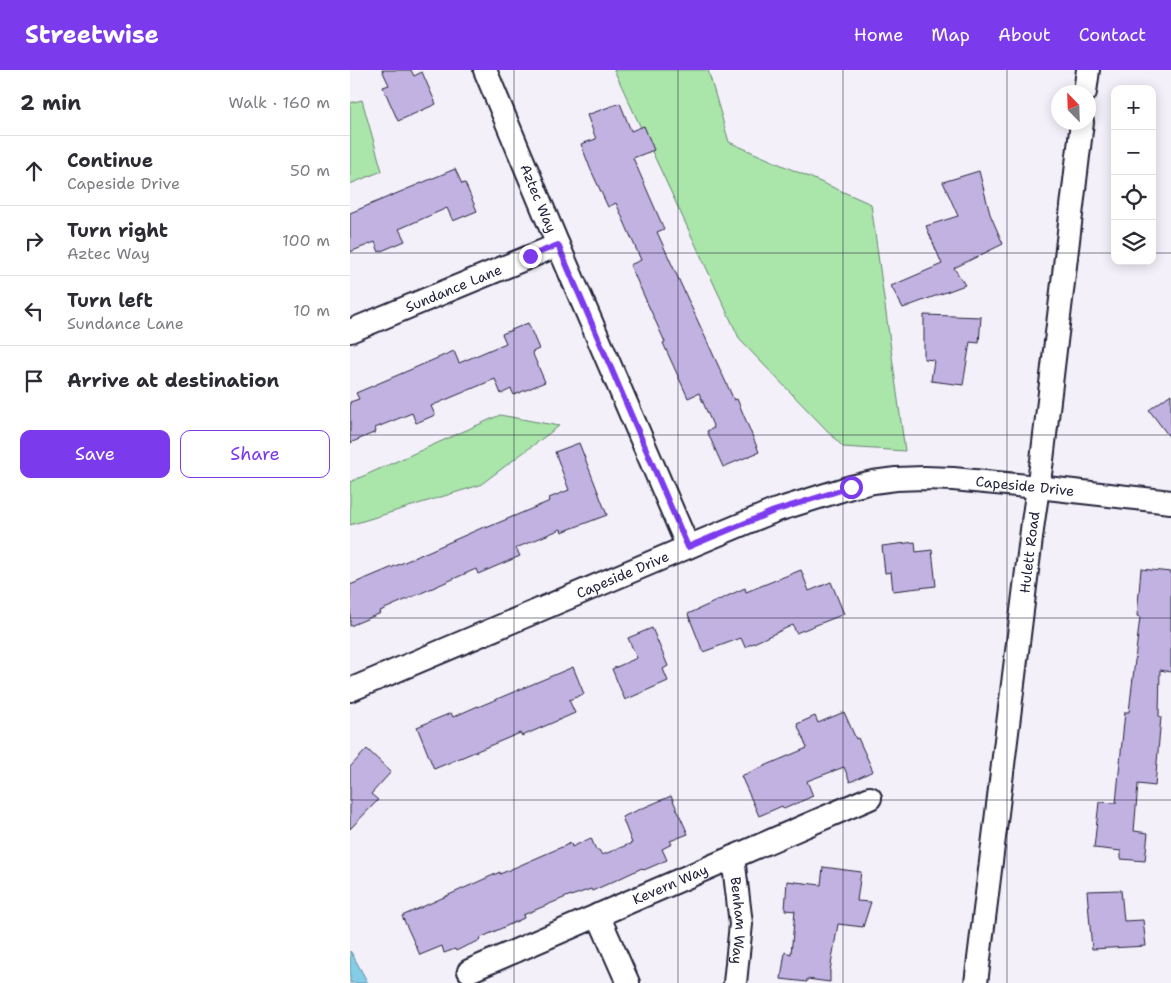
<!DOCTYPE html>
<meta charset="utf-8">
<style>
:root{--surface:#fff;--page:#f2f2f3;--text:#2b2b33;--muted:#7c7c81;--line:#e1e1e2;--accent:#7c3aed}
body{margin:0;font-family:"Shantell Sans",sans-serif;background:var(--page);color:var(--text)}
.controls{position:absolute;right:15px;top:15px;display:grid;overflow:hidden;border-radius:10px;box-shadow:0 2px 12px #0003}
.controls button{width:45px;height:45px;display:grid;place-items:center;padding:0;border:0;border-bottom:1px solid var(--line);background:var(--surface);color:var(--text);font:25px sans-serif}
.compass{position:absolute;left:701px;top:15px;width:45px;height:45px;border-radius:50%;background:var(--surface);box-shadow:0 2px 12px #0003;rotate:337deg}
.stop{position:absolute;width:15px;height:15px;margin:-11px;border:4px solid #7c3aed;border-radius:50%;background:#fff}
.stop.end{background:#7c3aed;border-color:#fff;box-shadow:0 1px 5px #0008}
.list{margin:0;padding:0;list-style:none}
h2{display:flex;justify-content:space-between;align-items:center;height:65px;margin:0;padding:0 20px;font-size:21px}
h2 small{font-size:16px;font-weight:400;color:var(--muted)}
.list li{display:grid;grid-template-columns:32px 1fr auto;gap:15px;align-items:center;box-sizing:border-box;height:70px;padding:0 20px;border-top:1px solid var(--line)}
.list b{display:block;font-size:19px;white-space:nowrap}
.list p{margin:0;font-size:16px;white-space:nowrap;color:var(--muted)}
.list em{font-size:16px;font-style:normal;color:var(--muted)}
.actions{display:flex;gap:10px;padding:15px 20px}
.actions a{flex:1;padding:11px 0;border:1px solid var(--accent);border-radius:10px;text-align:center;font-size:18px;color:var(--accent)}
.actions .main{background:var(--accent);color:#fff}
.icon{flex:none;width:28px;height:28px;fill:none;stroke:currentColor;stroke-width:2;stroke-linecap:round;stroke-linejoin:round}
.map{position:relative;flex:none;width:821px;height:913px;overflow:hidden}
header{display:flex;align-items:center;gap:30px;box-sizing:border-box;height:70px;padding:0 25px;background:var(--accent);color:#fff}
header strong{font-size:24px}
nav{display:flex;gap:28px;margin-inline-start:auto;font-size:18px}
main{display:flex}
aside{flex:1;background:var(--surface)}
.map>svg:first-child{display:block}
</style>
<header>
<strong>Streetwise</strong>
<nav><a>Home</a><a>Map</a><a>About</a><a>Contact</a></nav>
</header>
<main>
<aside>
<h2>2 min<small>Walk · 160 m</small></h2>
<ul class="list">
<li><svg class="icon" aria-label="ahead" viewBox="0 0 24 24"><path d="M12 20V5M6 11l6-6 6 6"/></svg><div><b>Continue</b><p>Capeside Drive</p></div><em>50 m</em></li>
<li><svg class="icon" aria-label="right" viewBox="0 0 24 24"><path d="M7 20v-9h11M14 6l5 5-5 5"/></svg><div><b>Turn right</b><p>Aztec Way</p></div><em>100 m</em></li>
<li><svg class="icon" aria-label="left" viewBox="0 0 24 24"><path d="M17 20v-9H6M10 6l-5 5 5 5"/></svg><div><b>Turn left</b><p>Sundance Lane</p></div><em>10 m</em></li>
<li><svg class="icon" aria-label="arrive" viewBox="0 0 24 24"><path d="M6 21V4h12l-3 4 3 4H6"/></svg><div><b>Arrive at destination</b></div></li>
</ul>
<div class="actions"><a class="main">Save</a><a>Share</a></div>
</aside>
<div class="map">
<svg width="821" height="913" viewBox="0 0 821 913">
<rect width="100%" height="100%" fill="#f3f0f9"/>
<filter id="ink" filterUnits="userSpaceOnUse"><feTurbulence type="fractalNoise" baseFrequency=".02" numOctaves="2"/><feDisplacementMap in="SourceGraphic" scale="10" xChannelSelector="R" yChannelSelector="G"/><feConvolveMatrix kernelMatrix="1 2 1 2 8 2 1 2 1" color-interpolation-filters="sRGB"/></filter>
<g filter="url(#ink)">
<path fill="#aae5aa" stroke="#668472" d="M 264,0 L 358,0 L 379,72 L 521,134 L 555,381 L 493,377 L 390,270 Z
M 12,30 L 32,101 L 0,114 L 0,33 Z
M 150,345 L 209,356 L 130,415 L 0,455 L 0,412 Z"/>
<path fill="#85cde6" stroke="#5d89a2" d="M 0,881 L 1,882 L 18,913 L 0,913 Z"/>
<path fill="#c2b2e2" stroke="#22223b" d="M 32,0 L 61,0 L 64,6 L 72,2 L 86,34 L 48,51 L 33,17 L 39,15 Z
M 270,33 L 281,61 L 294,56 L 304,80 L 283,88 L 314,159 L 307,162 L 384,330 L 387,329 L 409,382 L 373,397 L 357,361 L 364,358 L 349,323 L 338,328 L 313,273 L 315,272 L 280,195 L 291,190 L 266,133 L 258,137 L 240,98 L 231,74 L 246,69 L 237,45 Z
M 105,99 L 112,114 L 115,113 L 127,141 L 103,151 L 97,138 L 49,159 L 55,171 L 29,182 L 25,172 L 0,182 L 0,143 Z
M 629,101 L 640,144 L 653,174 L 604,198 L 615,215 L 553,238 L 541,216 L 592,194 L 576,156 L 608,146 L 593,112 Z
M 574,245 L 631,247 L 629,273 L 620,272 L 613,315 L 581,311 L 584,290 L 574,289 Z
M 178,253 L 189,279 L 182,282 L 195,312 L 164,325 L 161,319 L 151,324 L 145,309 L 81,336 L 85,345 L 66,353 L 62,343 L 25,358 L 26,362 L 0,373 L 0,332 L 9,329 L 6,323 L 104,281 L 109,293 L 156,273 L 152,264 Z
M 821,324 L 821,369 L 799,340 Z
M 229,373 L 257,445 L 212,462 L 211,459 L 166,478 L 170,486 L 128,504 L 126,499 L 30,541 L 31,543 L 0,556 L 0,515 L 50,494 L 136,456 L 136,458 L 200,431 L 199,428 L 219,420 L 205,382 Z
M 565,472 L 566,482 L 582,480 L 586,516 L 543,521 L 541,502 L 535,503 L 532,476 Z
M 791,499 L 821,502 L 821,602 L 810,600 L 809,646 L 811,647 L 805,716 L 788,714 L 784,761 L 798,763 L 795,791 L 771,789 L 771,781 L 744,778 L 749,732 L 766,733 L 775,642 L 779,642 L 790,547 L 787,546 Z
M 451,500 L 459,521 L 481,512 L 494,544 L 446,563 L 443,555 L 395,577 L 391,568 L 353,582 L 338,544 L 395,518 L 396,522 Z
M 302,558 L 318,596 L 313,599 L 318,611 L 275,630 L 262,599 L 287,588 L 278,568 Z
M 223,597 L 234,624 L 219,630 L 225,643 L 172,666 L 170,663 L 84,699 L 67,657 L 101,643 L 103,647 L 128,636 L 128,637 Z
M 494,642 L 506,669 L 508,668 L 523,701 L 500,712 L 494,697 L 457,711 L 463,726 L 434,739 L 432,736 L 409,746 L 391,706 L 457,678 L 447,654 L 465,646 L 468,653 Z
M 17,679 L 41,702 L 21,724 L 28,730 L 0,759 L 0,697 Z
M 321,726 L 338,764 L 320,771 L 322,774 L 312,779 L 317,790 L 294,800 L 292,798 L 262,812 L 242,821 L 241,819 L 221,826 L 221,825 L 173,845 L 174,848 L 130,868 L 131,870 L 114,877 L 106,881 L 105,879 L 94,883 L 92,876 L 70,885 L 52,846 L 150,802 L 150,804 L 221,773 L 222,777 L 241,768 L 246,780 L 249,780 L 252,785 L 282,773 L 272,747 Z
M 473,797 L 511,802 L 507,831 L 521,832 L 513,857 L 488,854 L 480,901 L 480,912 L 457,909 L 457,912 L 431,909 L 435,882 L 441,884 L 445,841 L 435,840 L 437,811 L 471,815 Z
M 771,820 L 774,851 L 793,850 L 796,876 L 742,879 L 737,821 Z"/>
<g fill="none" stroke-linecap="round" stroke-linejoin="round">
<defs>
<g id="minor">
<path id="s1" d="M 135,0 L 208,175 L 338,477"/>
<path d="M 735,22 L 738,0"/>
<path id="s2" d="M 0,261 L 208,175"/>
<path id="s3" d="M 0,620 L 338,477 L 424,441 L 501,417 L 523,412 L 546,409 L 574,408 L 603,409 L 688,417 L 821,432"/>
<path id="s4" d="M 383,787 L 391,854 L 385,913"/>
<path d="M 248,845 L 278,913"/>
<path id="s5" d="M 119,901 L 520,728"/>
<path id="s6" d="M 626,913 L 683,452 L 692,390 L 732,52"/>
</g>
</defs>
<use href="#minor" stroke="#22223b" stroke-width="26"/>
<use href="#minor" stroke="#fff" stroke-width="22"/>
</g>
</g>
<g fill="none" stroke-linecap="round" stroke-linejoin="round" filter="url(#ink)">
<path stroke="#7c3aed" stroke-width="6" d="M 180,186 L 208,175 L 338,477 L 424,441 L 501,417"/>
</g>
<path fill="none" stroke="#22223b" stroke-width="1" stroke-opacity="0.55" d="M 164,0 L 164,913M 328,0 L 328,913M 493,0 L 493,913M 657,0 L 657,913M 0,183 L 765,183M 802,183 L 821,183M 0,365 L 821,365M 0,548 L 821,548M 0,730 L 821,730"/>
<g text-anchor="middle" stroke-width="4.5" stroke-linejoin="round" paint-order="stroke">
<g font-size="14" fill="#22223b" stroke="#fff">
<text dy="5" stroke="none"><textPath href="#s1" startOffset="139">Aztec Way</textPath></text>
<text dy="5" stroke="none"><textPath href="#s2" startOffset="112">Sundance Lane</textPath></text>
<text dy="5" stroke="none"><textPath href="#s3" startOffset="716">Capeside Drive</textPath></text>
<text dy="5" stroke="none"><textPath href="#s6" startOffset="434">Hulett Road</textPath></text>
<text dy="5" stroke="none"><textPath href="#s3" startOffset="296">Capeside Drive</textPath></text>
<text dy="5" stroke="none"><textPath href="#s5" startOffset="219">Kevern Way</textPath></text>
<text dy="5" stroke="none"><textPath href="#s4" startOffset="64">Benham Way</textPath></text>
</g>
</g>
</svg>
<div class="controls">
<button>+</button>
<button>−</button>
<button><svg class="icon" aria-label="locate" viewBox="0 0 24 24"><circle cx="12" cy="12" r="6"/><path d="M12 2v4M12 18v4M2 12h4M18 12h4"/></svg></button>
<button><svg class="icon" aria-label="layers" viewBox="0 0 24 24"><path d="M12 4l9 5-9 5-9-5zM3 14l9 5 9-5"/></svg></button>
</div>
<svg class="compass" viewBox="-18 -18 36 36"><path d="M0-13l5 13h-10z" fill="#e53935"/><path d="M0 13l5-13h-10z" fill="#7c7c81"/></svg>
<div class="stop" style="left:501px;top:417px"></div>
<div class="stop end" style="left:180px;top:186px"></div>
</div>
</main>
